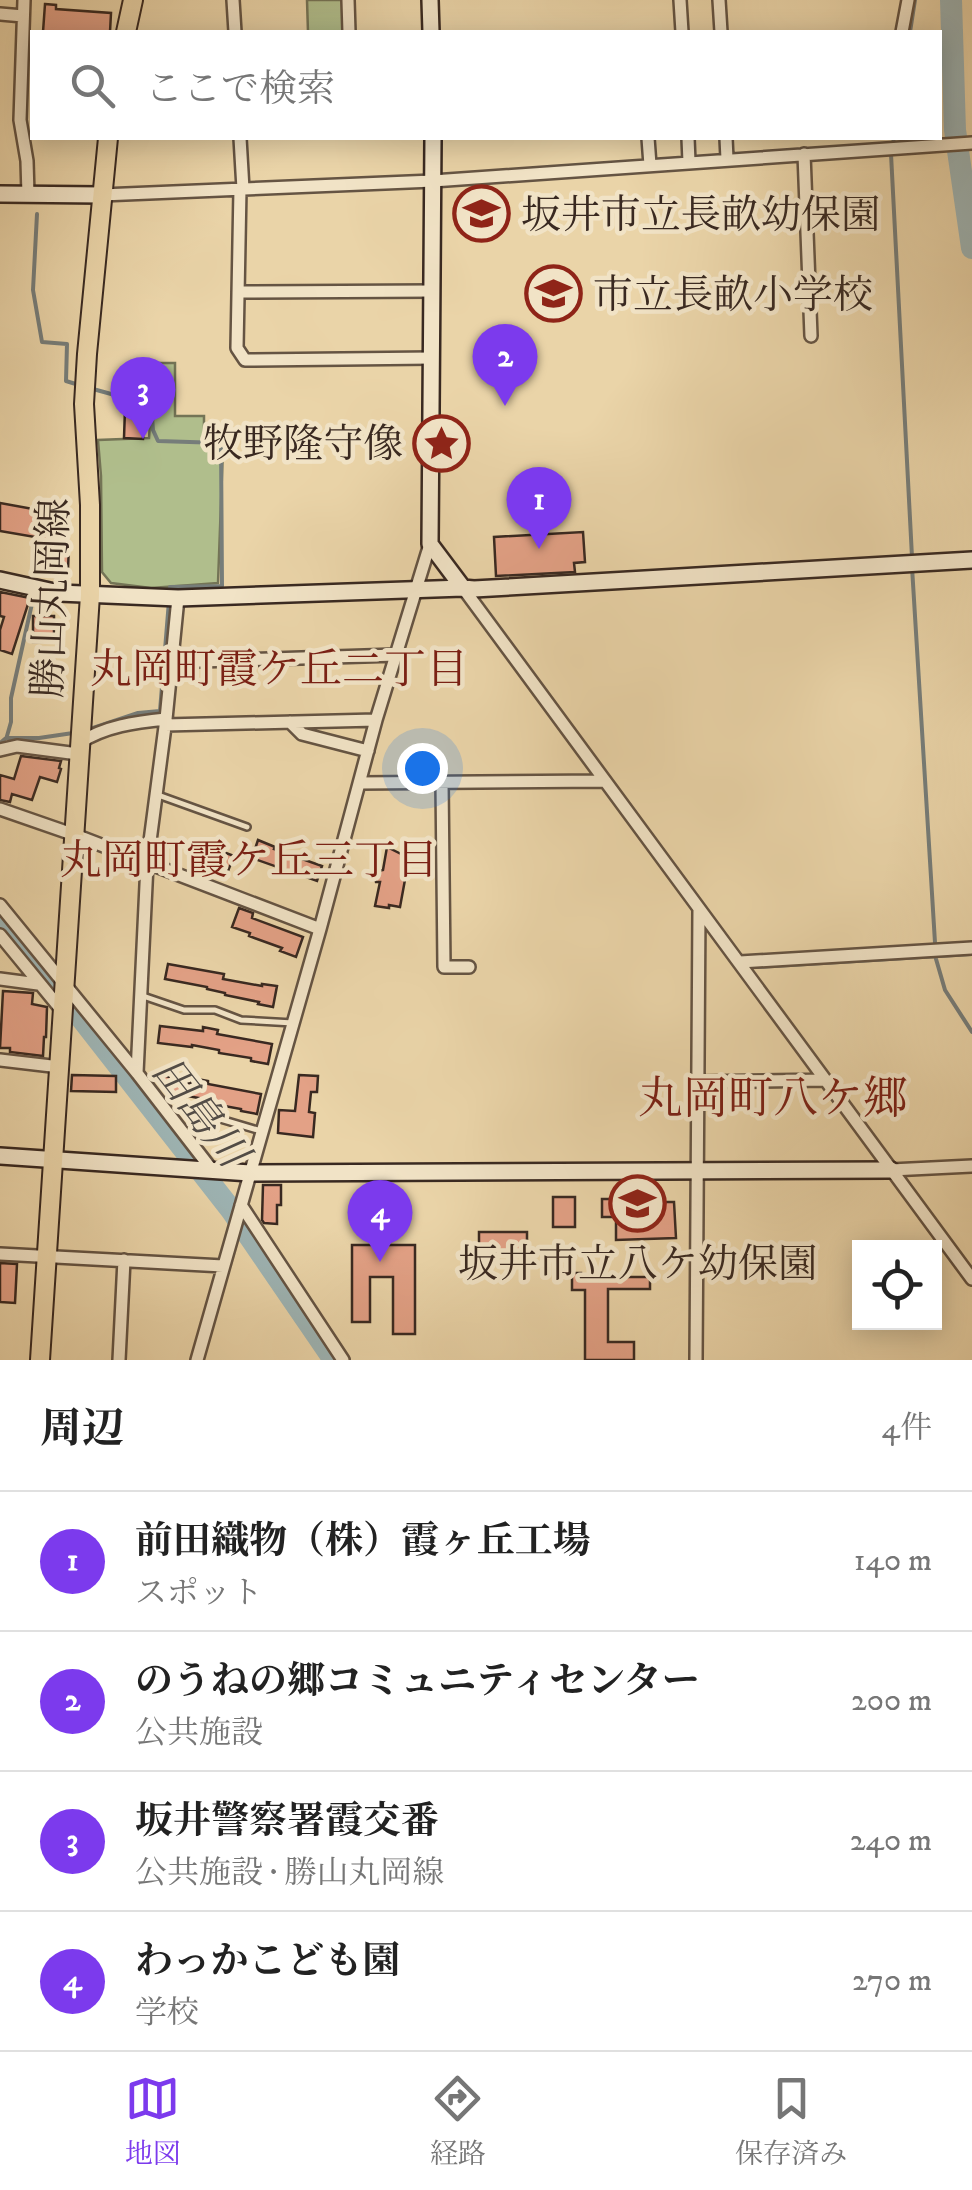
<!DOCTYPE html>
<html lang="ja">
<meta charset="utf-8">
<style>
:root{--surface:#fff;--page:#f6f6f6;--text:#222;--muted:#767676;--line:#e0e0e0;--accent:#7c3aed}
body{margin:0;font-family:"IM FELL DW Pica","Noto Serif JP",serif;background:var(--page);color:var(--text)}
.controls{position:absolute;right:30px;bottom:30px;display:grid;overflow:hidden;border-radius:0px;box-shadow:0 5px 25px #0003}
.controls button{width:90px;height:90px;display:grid;place-items:center;padding:0;border:0;border-bottom:2px solid var(--line);background:var(--surface);color:var(--text);font:50px sans-serif}
.you{position:absolute;left:422px;top:768px;width:35px;height:35px;margin:-25px;border:8px solid #fff;border-radius:50%;background:#1a73e8;box-shadow:0 0 0 15px #1a73e833}
.badge{display:grid;place-items:center;width:65px;height:65px;border-radius:50%;background:var(--accent);color:#fff;font-size:32px;font-weight:700}
.pin{position:absolute;translate:-50% -82px;filter:drop-shadow(0 2px 5px #0008)}
.pin::after{content:'';position:absolute;top:52px;width:35px;height:30px;background:inherit;clip-path:polygon(0 0,100% 0,50% 100%)}
.list{margin:0;padding:0;list-style:none}
h2{display:flex;justify-content:space-between;align-items:center;height:130px;margin:0;padding:0 40px;font-size:42px}
h2 small{font-size:32px;font-weight:400;color:var(--muted)}
.list li{display:grid;grid-template-columns:65px 1fr auto;gap:30px;align-items:center;box-sizing:border-box;height:140px;padding:0 40px;border-top:2px solid var(--line)}
.list b{display:block;font-size:38px;white-space:nowrap}
.list p{margin:0;font-size:32px;white-space:nowrap;color:var(--muted)}
.list em{font-size:32px;font-style:normal;color:var(--muted)}
.icon{flex:none;width:55px;height:55px;fill:none;stroke:currentColor;stroke-width:2;stroke-linecap:round;stroke-linejoin:round}
.map{position:relative;flex:none;width:972px;height:1360px;overflow:hidden}
.search{position:absolute;background:var(--surface);box-shadow:0 5px 25px #0003;left:30px;right:30px;top:30px;height:110px;display:flex;align-items:center;gap:25px;box-sizing:border-box;padding:0 35px;border-radius:0px;color:var(--muted);font-size:38px}
.sheet{height:690px;background:var(--surface)}
nav{display:flex;justify-content:space-around;align-items:center;box-sizing:border-box;height:140px;border-top:2px solid var(--line);background:var(--surface);font-size:28px;color:var(--muted)}
nav a{display:grid;justify-items:center;gap:5px}
nav .on{color:var(--accent)}
.map>svg:first-child{display:block}
</style>
<div class="map">
<svg width="972" height="1360" viewBox="0 0 972 1360">
<rect width="100%" height="100%" fill="#ead4a8"/>
<filter id="stains"><feTurbulence type="fractalNoise" baseFrequency=".002" numOctaves="4"/><feColorMatrix values="0 0 0 0 .2 0 0 0 0 .09 0 0 0 0 .02 0 0 0 .5 -.17"/></filter>
<radialGradient id="worn" r=".72"><stop offset=".6" stop-color="#630" stop-opacity="0"/><stop offset="1" stop-color="#630" stop-opacity=".3"/></radialGradient>
<path fill="#b0be8c" stroke="#747456" stroke-width="2.5" d="M 307,0 L 345,0 L 346,32 L 308,32 Z
M 154,363 L 175,363 L 175,416 L 204,416 L 204,434 L 223,448 L 218,583 L 151,588 L 111,583 L 102,572 L 101,476 L 98,440 L 149,438 Z"/>
<g fill="none" stroke-linecap="round" stroke-linejoin="round">
<path stroke="#767d7a" stroke-width="4" d="M 910,32 L 915,0
M 894,138 L 891,154 L 912,557
M 37,214 L 33,290 L 42,342 L 67,344 L 66,381 L 79,385
M 93,389 L 151,405 L 153,430 L 158,441 L 221,443 L 222,586 L 170,587 L 170,592
M 912,567 L 936,959 L 945,990 L 972,1032
M 87,730 L 138,713 L 160,711 L 169,601
M 7,736 L 11,722 L 11,698 L 33,599
M 0,743 L 6,738 L 39,738 L 73,733
M 758,967 L 972,954"/>
<path stroke="#9eb5b5" stroke-width="22" d="M 951,0 L 955,130 L 972,248
M 0,914 L 232,1211 L 334,1360"/>
</g>
<path fill="#e3a186" stroke="#392921" stroke-width="2.5" d="M 45,4 L 56,5 L 56,9 L 111,13 L 110,32 L 43,32 Z
M 125,409 L 144,409 L 143,439 L 124,438 Z
M 0,503 L 66,515 L 61,545 L 69,545 L 68,569 L 40,568 L 41,538 L 0,531 Z
M 583,532 L 585,562 L 574,563 L 575,572 L 496,576 L 494,537 Z
M 0,592 L 30,598 L 12,654 L 0,650 L 0,630 L 4,617 L 0,616 Z
M 33,616 L 54,616 L 54,642 L 33,642 Z
M 21,756 L 61,761 L 59,768 L 61,769 L 57,782 L 40,777 L 32,800 L 12,794 L 10,802 L 0,800 L 0,775 L 14,779 Z
M 258,840 L 275,847 L 274,849 L 322,866 L 317,881 L 252,858 Z
M 202,844 L 234,856 L 228,871 L 196,860 Z
M 387,847 L 409,858 L 400,907 L 389,905 L 389,908 L 375,906 L 380,882 L 376,882 L 374,872 L 383,870 Z
M 239,908 L 253,913 L 252,918 L 303,937 L 296,957 L 280,951 L 282,948 L 249,936 L 250,933 L 232,927 Z
M 168,964 L 224,974 L 223,979 L 262,986 L 262,984 L 277,986 L 273,1007 L 258,1004 L 259,1002 L 225,995 L 225,993 L 207,989 L 207,987 L 165,979 Z
M 3,991 L 33,993 L 32,1004 L 47,1007 L 46,1037 L 44,1037 L 43,1056 L 10,1052 L 10,1048 L 0,1048 Z
M 160,1026 L 203,1031 L 203,1027 L 218,1030 L 217,1034 L 272,1044 L 268,1064 L 251,1061 L 251,1058 L 219,1053 L 219,1050 L 192,1045 L 192,1047 L 158,1043 Z
M 72,1075 L 116,1076 L 116,1092 L 71,1091 Z
M 163,1075 L 191,1084 L 192,1078 L 208,1081 L 208,1084 L 261,1094 L 257,1114 L 241,1111 L 241,1109 L 208,1103 L 209,1100 L 167,1092 L 169,1088 L 160,1085 Z
M 299,1075 L 318,1076 L 317,1092 L 311,1092 L 309,1112 L 315,1113 L 313,1137 L 278,1133 L 279,1110 L 295,1111 Z
M 263,1185 L 281,1185 L 281,1205 L 277,1205 L 277,1224 L 264,1223 L 262,1220 Z
M 628,1193 L 654,1193 L 654,1202 L 674,1202 L 676,1238 L 616,1240 L 616,1217 L 602,1217 L 602,1199 L 628,1199 Z
M 553,1197 L 575,1197 L 575,1227 L 553,1227 Z
M 479,1232 L 527,1232 L 527,1252 L 479,1252 Z
M 352,1245 L 415,1245 L 415,1334 L 393,1334 L 393,1277 L 370,1277 L 370,1322 L 352,1322 Z
M 0,1263 L 17,1264 L 15,1303 L 0,1302 Z
M 572,1273 L 581,1273 L 581,1277 L 650,1277 L 650,1289 L 608,1289 L 608,1342 L 634,1342 L 634,1360 L 585,1360 L 585,1290 L 572,1290 Z"/>
<g fill="none" stroke-linecap="round" stroke-linejoin="round">
<defs>
<path id="lane" d="M 158,795 L 247,827
M 143,996 L 184,1010 L 215,1010 L 241,1020 L 293,1023
M 190,1110 L 261,1131"/>
<path id="street" d="M 24,0 L 20,120 L 27,161 L 28,195
M 233,0 L 235,32
M 348,0 L 349,32
M 680,0 L 682,32
M 719,0 L 721,32
M 0,14 L 23,16
M 902,32 L 908,0
M 240,138 L 243,189
M 648,138 L 650,165
M 688,138 L 689,162
M 726,138 L 727,159
M 804,154 L 811,336
M 240,189 L 237,348 L 245,360 L 432,358
M 102,195 L 433,181 L 972,143
M 238,292 L 432,291
M 463,588 L 972,1279
M 170,662 L 396,655
M 290,722 L 302,734 L 368,751
M 165,725 L 376,720
M 79,743 C 105,726 136,722 166,719
M 0,750 L 17,746 L 78,754
M 442,782 L 444,967 L 469,967
M 360,783 L 604,781
M 0,809 L 75,835 L 320,929
M 0,905 L 137,1073 L 212,1170
M 0,935 L 64,1013
M 740,962 L 972,948
M 0,979 L 38,984
M 0,1060 L 60,1067
M 137,1073 L 147,864 L 166,719 L 178,598
M 697,1082 L 826,1080
M 891,1170 L 972,1166
M 241,1205 L 343,1360
M 0,1254 L 223,1266
M 119,1360 L 124,1260
M 197,1360 L 320,929 L 376,720 L 430,544
M 696,1360 L 699,909"/>
<path id="secondary" d="M 430,0 L 431,32
M 433,138 L 430,544 L 463,588
M 0,194 L 102,195
M 0,580 L 59,593 L 178,598 L 463,588 L 474,589 L 972,560
M 0,1156 L 250,1173 L 891,1170"/>
<path id="primary" d="M 126,32 L 133,0
M 40,1360 L 90,595 L 90,505 L 84,404 L 87,354 L 108,138"/>
</defs>
<use href="#lane" stroke="#655443" stroke-width="10"/>
<use href="#street" stroke="#655443" stroke-width="16"/>
<use href="#secondary" stroke="#392921" stroke-width="20"/>
<use href="#primary" stroke="#392921" stroke-width="22"/>
<use href="#lane" stroke="#f1e3c6" stroke-width="5"/>
<use href="#street" stroke="#f1e3c6" stroke-width="11"/>
<use href="#secondary" stroke="#f1e3c6" stroke-width="15"/>
<use href="#primary" stroke="#ead4a8" stroke-width="18"/>
</g>
<defs>
<symbol id="school-ring" viewBox="-11 -11 22 22"><circle r="9.5" fill="#f1e3c6" stroke="#8f2418" stroke-width="1.5"/><path d="M0-5L7-2L0 1L-7-2ZM-4 1L0 2.5L4 1V4Q0 6-4 4Z" fill="#8f2418"/></symbol>
<symbol id="sight-ring" viewBox="-11 -11 22 22"><circle r="9.5" fill="#f1e3c6" stroke="#8f2418" stroke-width="1.5"/><path d="M0-6L1.8-2.2L6-1.7L2.9 1.2L3.7 5.4L0 3.3L-3.7 5.4L-2.9 1.2L-6-1.7L-1.8-2.2Z" fill="#8f2418"/></symbol>
</defs>
<g fill-rule="evenodd">
<use href="#school-ring" x="450" y="182" width="63" height="63"/>
<use href="#school-ring" x="522" y="262" width="63" height="63"/>
<use href="#sight-ring" x="410" y="412" width="63" height="63"/>
<use href="#school-ring" x="606" y="1172" width="63" height="63"/>
</g>
<g text-anchor="middle" stroke-width="9" stroke-linejoin="round" paint-order="stroke">
<g font-size="40" fill="#392921" stroke="#f1e3c6" text-anchor="start">
<text x="521" y="228">坂井市立長畝幼保園</text>
<text x="593" y="308">市立長畝小学校</text>
<text x="403" y="457" text-anchor="end">牧野隆守像</text>
<text x="638" y="1277" text-anchor="middle">坂井市立八ケ幼保園</text>
</g>
<g font-size="40" fill="#392921" stroke="#f1e3c6">
<text transform="translate(50 598) rotate(-88)" y="14">勝山丸岡線</text>
</g>
<g font-size="42" fill="#7a1f14" stroke="#f1e3c6">
<text x="279" y="683">丸岡町霞ケ丘二丁目</text>
<text x="249" y="874">丸岡町霞ケ丘三丁目</text>
</g>
<g font-size="42" font-style="italic" fill="#524c46" stroke="#f1e3c6">
<text transform="translate(201 1111) rotate(52)" y="15">田島川</text>
</g>
<g font-size="45" fill="#7a1f14" stroke="#f1e3c6">
<text x="773" y="1113">丸岡町八ケ郷</text>
</g>
</g>
<rect width="100%" height="100%" filter="url(#stains)"/>
<rect width="100%" height="100%" fill="url(#worn)"/>
</svg>
<div class="controls">
<button><svg class="icon" aria-label="locate" viewBox="0 0 24 24"><circle cx="12" cy="12" r="6"/><path d="M12 2v4M12 18v4M2 12h4M18 12h4"/></svg></button>
</div>
<div class="you"></div>
<div class="pin badge" style="left:539px;top:549px">1</div>
<div class="pin badge" style="left:505px;top:406px">2</div>
<div class="pin badge" style="left:143px;top:439px">3</div>
<div class="pin badge" style="left:380px;top:1262px">4</div>
<div class="search"><svg class="icon" aria-label="search" viewBox="0 0 24 24"><circle cx="10" cy="10" r="6"/><path d="M15 15l6 6"/></svg>ここで検索</div>
</div>
<section class="sheet">
<h2>周辺<small>4件</small></h2>
<ul class="list">
<li><span class="badge">1</span><div><b>前田織物（株）霞ヶ丘工場</b><p>スポット</p></div><em>140 m</em></li>
<li><span class="badge">2</span><div><b>のうねの郷コミュニティセンター</b><p>公共施設</p></div><em>200 m</em></li>
<li><span class="badge">3</span><div><b>坂井警察署霞交番</b><p>公共施設 · 勝山丸岡線</p></div><em>240 m</em></li>
<li><span class="badge">4</span><div><b>わっかこども園</b><p>学校</p></div><em>270 m</em></li>
</ul>
</section>
<nav>
<a class="on"><svg class="icon" aria-label="map" viewBox="0 0 24 24"><path d="M3 6l6-2 6 2 6-2v14l-6 2-6-2-6 2zM9 4v14M15 6v14"/></svg>地図</a>
<a><svg class="icon" aria-label="directions" viewBox="0 0 24 24"><path d="M12 3l9 9-9 9-9-9zM9 14v-3h6M13 9l2 2-2 2"/></svg>経路</a>
<a><svg class="icon" aria-label="saved" viewBox="0 0 24 24"><path d="M7 4h10v16l-5-4-5 4z"/></svg>保存済み</a>
</nav>
